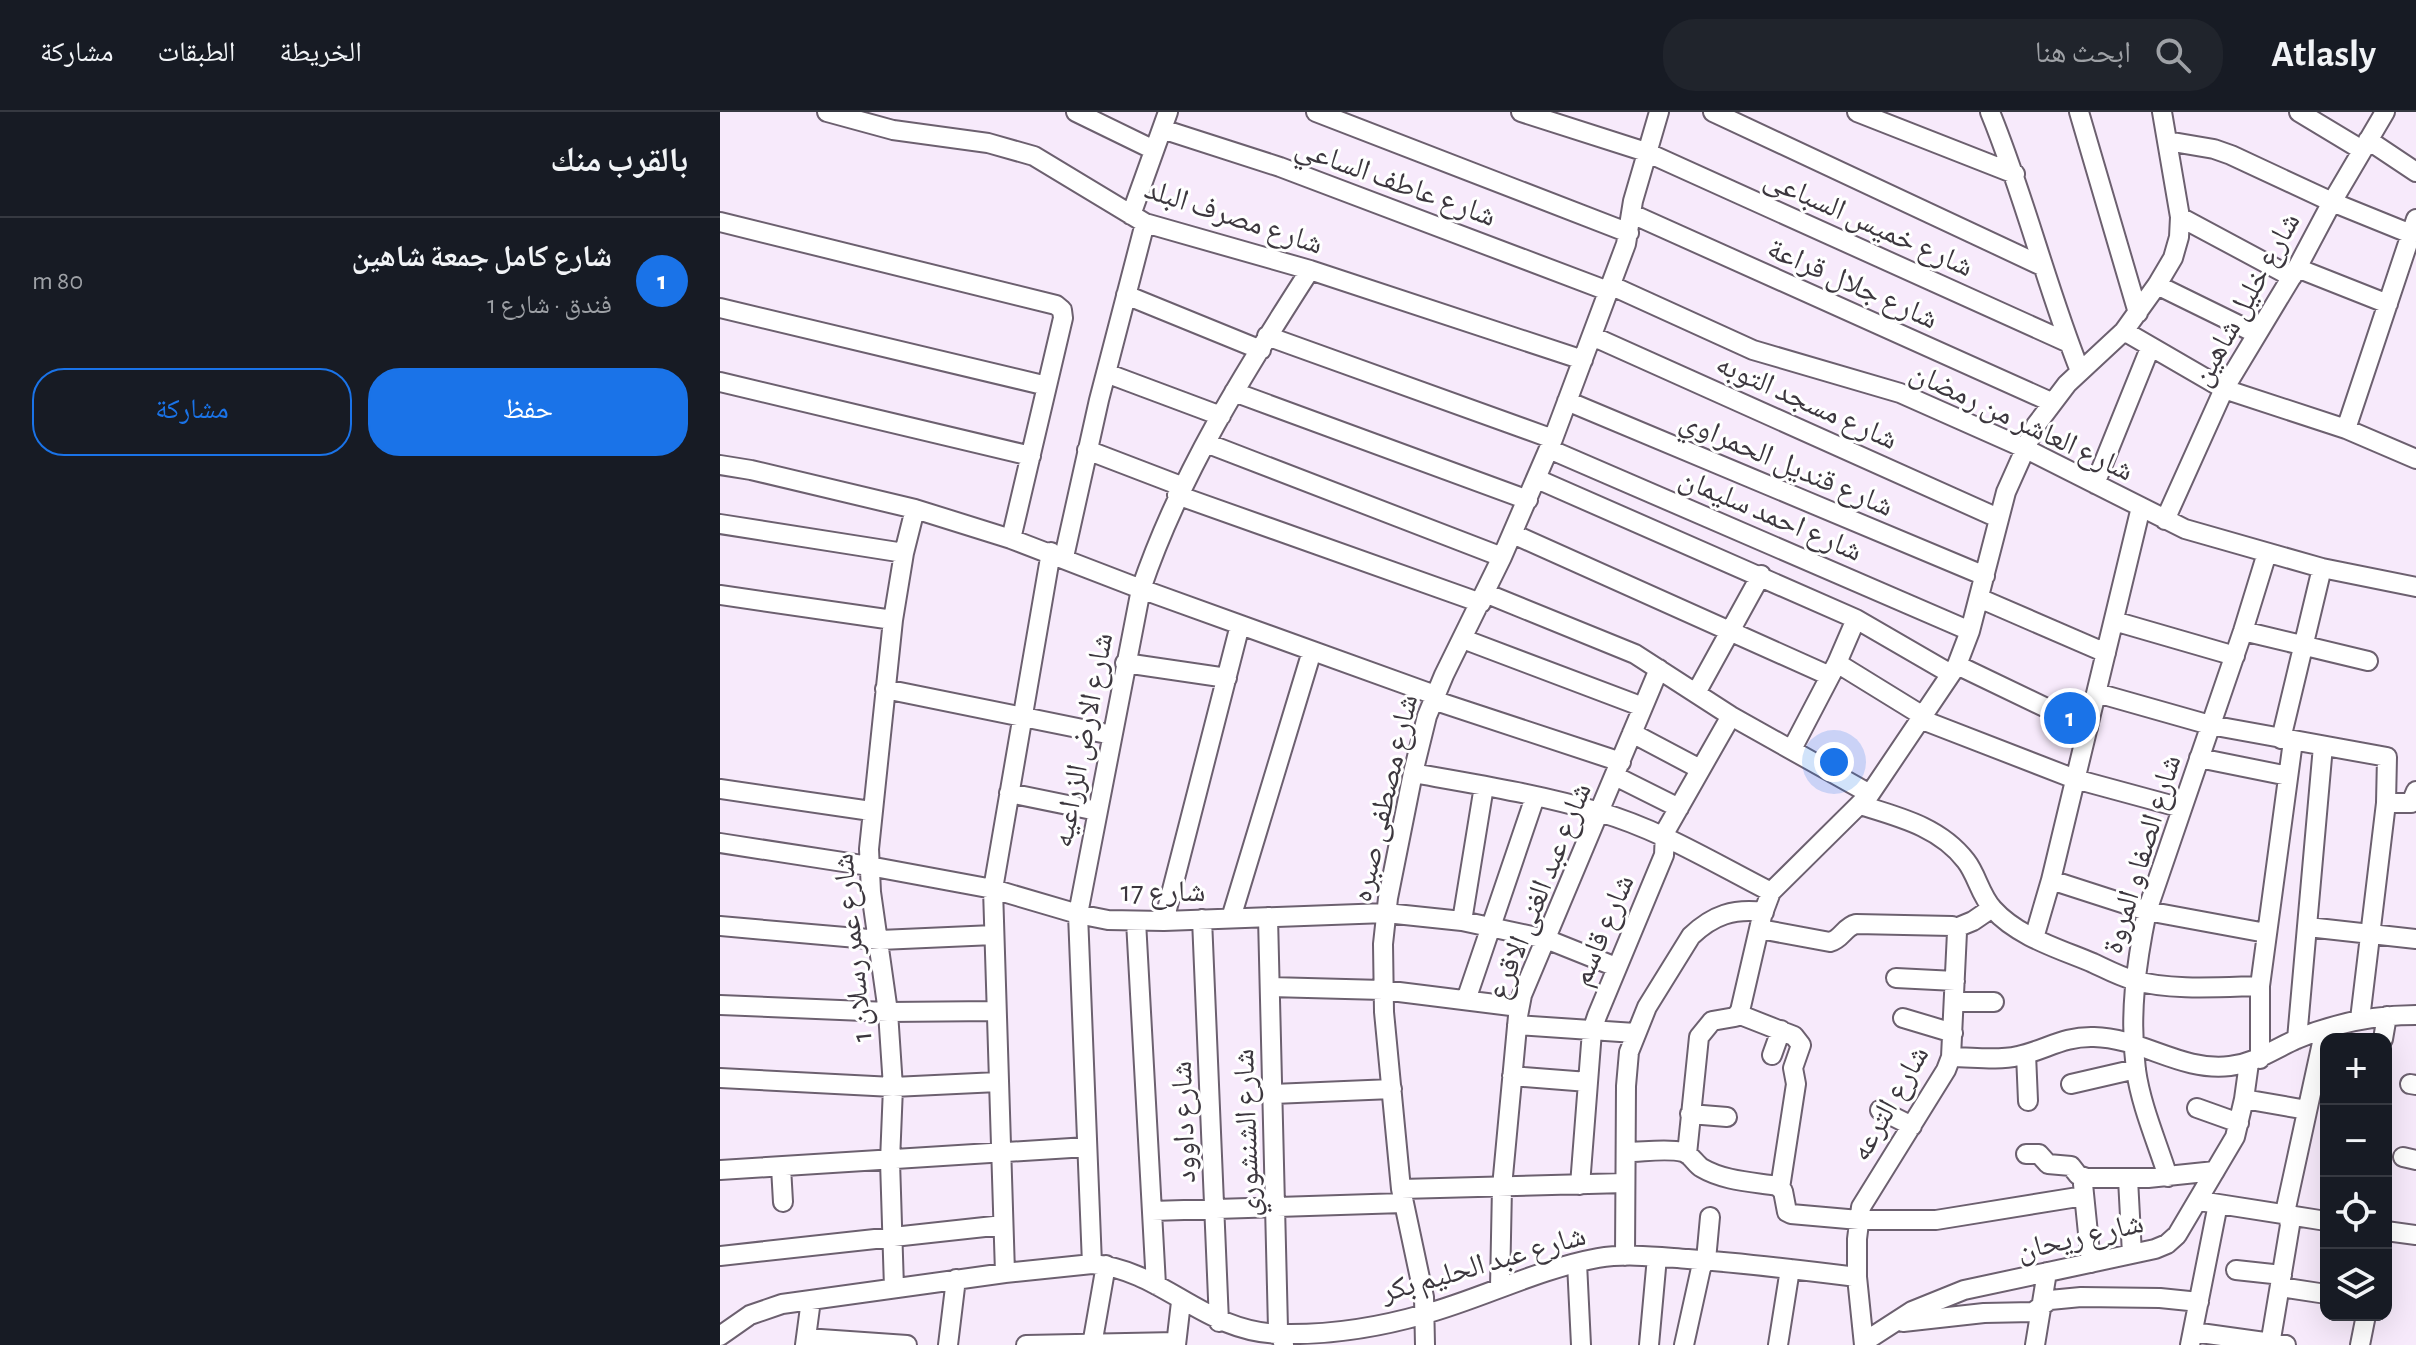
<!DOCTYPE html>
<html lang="ar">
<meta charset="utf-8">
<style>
:root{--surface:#171b24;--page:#20242c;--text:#f1f3f6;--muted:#9ea1a6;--line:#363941;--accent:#1a73e8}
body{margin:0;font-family:"Alegreya Sans","Noto Naskh Arabic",sans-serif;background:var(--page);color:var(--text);direction:rtl}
.controls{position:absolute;right:24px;bottom:24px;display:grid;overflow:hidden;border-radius:16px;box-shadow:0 8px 32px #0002}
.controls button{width:72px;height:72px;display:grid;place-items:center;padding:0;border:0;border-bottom:2px solid var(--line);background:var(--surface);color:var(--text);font:40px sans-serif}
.you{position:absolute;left:1114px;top:650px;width:28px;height:28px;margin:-20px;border:6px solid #fff;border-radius:50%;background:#1a73e8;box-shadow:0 0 0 12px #1a73e833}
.badge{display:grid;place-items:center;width:52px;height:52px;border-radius:50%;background:var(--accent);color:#fff;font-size:26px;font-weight:700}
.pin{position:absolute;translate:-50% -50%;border:4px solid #fff;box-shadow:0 2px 8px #0006}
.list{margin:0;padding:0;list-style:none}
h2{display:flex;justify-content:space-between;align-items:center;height:104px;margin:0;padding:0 32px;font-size:34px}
h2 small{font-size:26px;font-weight:400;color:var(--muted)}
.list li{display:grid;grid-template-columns:52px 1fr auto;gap:24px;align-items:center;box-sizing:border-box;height:128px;padding:0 32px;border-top:2px solid var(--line)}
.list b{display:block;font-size:30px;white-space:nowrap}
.list p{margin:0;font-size:26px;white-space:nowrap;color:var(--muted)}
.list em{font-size:26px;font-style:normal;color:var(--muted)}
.actions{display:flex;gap:16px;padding:24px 32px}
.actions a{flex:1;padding:18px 0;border:2px solid var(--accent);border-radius:32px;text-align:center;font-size:28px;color:var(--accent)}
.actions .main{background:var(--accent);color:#fff}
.icon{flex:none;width:44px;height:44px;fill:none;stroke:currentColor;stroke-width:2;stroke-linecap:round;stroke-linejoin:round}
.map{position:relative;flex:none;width:1696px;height:1233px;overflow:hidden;direction:ltr}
header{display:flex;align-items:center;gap:48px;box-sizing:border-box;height:112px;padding:0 40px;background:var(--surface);border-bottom:2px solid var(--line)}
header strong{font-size:38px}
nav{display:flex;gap:44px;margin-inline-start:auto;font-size:28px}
.search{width:560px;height:72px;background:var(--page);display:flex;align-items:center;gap:20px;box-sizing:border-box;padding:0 28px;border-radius:32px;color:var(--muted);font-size:30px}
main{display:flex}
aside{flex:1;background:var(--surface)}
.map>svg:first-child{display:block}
</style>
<header>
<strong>Atlasly</strong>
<div class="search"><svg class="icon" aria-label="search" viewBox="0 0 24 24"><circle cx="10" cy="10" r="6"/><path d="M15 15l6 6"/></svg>ابحث هنا</div>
<nav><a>الخريطة</a><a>الطبقات</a><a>مشاركة</a></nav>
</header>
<main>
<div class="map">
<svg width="1696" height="1233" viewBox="0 0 1696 1233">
<rect width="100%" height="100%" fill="#f7eafb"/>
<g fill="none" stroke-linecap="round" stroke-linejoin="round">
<defs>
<path id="street" d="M 107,0 L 173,18 L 268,31 L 314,44 L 425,111 L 590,158 L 863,248
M 356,0 L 434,38
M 596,0 L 909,121
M 801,0 L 926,40 L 1349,231
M 993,0 L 1322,154
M 1137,0 L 1295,62
M 1270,0 C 1305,85 1326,174 1360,259
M 1359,0 L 1418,201
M 1579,0 L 1642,38
M 442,17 L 560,55 L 888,179
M 1648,28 L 1696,60
M 1447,29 L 1494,37 L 1511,43 L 1612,90 L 1691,122
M 912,102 L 1331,290
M 411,103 L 448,0
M 1460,105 L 1572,165
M 0,110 L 336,193 L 342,198 L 343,206 L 291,427
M 1577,156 L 1668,192
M 890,173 L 1033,238 L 1180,281 L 1304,336 L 1465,417 L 1602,456 L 1696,475
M 1437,173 L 1537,222
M 406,183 L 541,238
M 0,196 L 327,274
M 1404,219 L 1504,277 L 1626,317 L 1696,347
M 547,224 L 833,327
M 872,224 L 1278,406
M 386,261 L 501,304
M 0,270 L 311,344
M 514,280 L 808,388
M 847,289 L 1265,464
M 1626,317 L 1696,107
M 486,331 L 782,445
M 829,337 L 1250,519
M 367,338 L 461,374
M 0,353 L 31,358 L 195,397 L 291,427 L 421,477 L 715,583
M 817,367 L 1136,507 L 1231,562
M 1375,372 L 1430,236
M 457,383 L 761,491
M 1445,408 L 1504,277 L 1577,156 L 1612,90 L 1665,0
M 0,412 L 184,441
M 793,422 L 1110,564
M 344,445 L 379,288 L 425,111
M 765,481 L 915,542 L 1011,604 L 1150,682
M 0,483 L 173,508
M 1259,486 L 1386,541
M 1394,509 L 1515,544
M 1523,519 L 1648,549
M 743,527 L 923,595
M 405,551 L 507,566
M 1117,551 L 1203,604
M 1237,553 L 1368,616
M 165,577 L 392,623
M 976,581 L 1041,463
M 1377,581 L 1490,613 L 1667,645 L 1666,691 L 1640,907
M 713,588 L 901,650
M 1200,607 L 1355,667 L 1462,696
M 912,621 L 980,657
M 1561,627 L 1602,456
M 1072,637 L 1117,551 L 1136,507
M 1479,646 L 1568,664
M 693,661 C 755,672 818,682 879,700 C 939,717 996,752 1051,780
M 895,664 L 959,696
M 0,677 L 151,699
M 289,681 L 377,699
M 1666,691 L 1691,691 L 1696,679
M 1140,693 C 1179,705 1220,715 1246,749 C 1257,763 1260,783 1273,797 C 1298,825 1340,837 1373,851 C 1386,857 1399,864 1413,868 C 1450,879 1501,875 1540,874
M 0,731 L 149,754 L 273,777 L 358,802 L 388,808 L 444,809 L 666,801 L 742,809 L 826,827 L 896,855
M 1331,768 L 1427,799 L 1546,821
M 548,805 L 558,1217 L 564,1233
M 511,806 L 592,539
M 482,807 L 499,1210
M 416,809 L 436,1173
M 444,809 L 520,513
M 742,809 L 764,674
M 0,814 L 160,828 L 274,823
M 1588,815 L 1696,827
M 1236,816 L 1253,809 L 1272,796
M 1040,817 L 1110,830 C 1122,827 1124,815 1136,812 L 1232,814 L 1237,820 L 1231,945 L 1226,958 L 1141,1095 L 1137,1127 L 1137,1165 L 1144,1233
M 1314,826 L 1331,768 L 1421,395
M 1176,866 L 1235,869
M 550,875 L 663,878 L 799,895
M 746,888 L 815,685
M 1235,890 L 1274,890
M 0,893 L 168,900 L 276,899
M 1018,902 L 1074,924 L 1081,933 L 1073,956 L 1076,972 L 1060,1076
M 1183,906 L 1233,921
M 797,913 L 915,921
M 1577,927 L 1603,634
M 1663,927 L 1667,904
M 1306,942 L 1308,989
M 1052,943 L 1061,918
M 1231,945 C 1253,945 1277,949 1298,944 C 1326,938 1343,924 1374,925 C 1422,926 1461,960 1510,954 C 1536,951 1554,937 1577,927 C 1615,911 1655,903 1696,903
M 1540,947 L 1540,874 L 1573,629
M 792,964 L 868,970
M 0,966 L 173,975 L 278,970
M 1351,972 L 1416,957
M 1690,972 L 1696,973
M 553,982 L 672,977
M 1524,987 L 1587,998
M 1477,996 L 1519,1011
M 1160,998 L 1192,1014
M 970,1002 L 1007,1005
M 906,1040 C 923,1040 947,1036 963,1040 C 972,1043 975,1052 982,1056 C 1004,1069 1033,1070 1057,1074 L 1063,1079 L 1067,1100 L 1071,1102 L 1139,1108 L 1216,1108 L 1364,1084
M 967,1042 L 979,925 L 992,909 L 1015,905 L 1020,899 L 1042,804 L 1051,780 L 1150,682 L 1237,553 L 1250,519 L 1286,380 L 1316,313 L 1347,272 L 1404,219 L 1437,173 L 1453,146 L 1459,125 L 1460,105 L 1442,0
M 1306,1042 L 1319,1042 L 1328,1052 L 1351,1054 L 1358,1063 L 1367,1066 L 1428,1066 L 1495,1059
M 1683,1045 L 1696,1048
M 61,1055 L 63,1090
M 0,1058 L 367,1035
M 1448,1065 C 1437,1030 1421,994 1416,958 C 1409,904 1416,852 1427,799 L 1523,519 L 1547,441
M 1408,1067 L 1412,1142
M 1363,1072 L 1371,1151
M 860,1073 L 872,919 L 877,904 L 944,743 L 945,720 L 1011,604
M 681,1077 L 905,1071
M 1486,1090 L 1606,1109
M 432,1099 L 683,1091
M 1666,1119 L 1696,1123
M 0,1144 L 283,1113
M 905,1144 L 906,974 L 909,940 L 927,895 L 971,824 C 993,803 1014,796 1044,800
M 857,1151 L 861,1233
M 372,1152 L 358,802 L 421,477 C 460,362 525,259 590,158
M 1516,1158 L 1562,1163
M 285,1161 L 273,777 L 331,440
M 780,1175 L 782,1075 L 798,904 L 802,883 L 939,557
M 1560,1175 L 1606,1182
M 174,1176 L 170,1049 L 173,975 L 168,900 L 151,780 L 149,737 L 173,508 L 184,441 L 195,397
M 1183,1210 L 1264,1201 L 1313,1200 L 1330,1188 L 1361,1185 L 1440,1186 L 1479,1190
M 1473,1220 L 1566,1233
M 0,1224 L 30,1203 L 62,1192 L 285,1161 L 372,1152 C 444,1158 483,1221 562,1222 C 609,1223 660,1215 705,1202 C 763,1186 818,1157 878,1146 C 907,1141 939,1145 968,1147 C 1024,1151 1081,1158 1137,1165
M 86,1226 L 187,1233
M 1144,1230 L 1192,1199 L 1244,1178 L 1435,1137 L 1447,1132 L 1457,1123 L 1515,1025 L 1524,987 L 1529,951
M 85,1233 L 91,1188
M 228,1233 L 236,1167
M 306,1233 L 456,1230
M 372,1233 L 386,1153
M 456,1233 L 461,1190
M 705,1233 L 704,1185 L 681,1077 L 664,900 L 663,832 L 668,786 L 693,661 L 707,604 L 724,563 L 782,445 L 833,327 L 906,132 L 913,89 L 939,0
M 929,1233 L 937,1145
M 964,1233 L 981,1156 L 986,1148 L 990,1105
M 1058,1233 L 1070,1157
M 1315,1233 L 1327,1160
M 1470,1233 L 1498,1092
M 1550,1233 L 1570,1113 L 1566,1096 L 1605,917
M 1640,1233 L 1646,1203"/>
</defs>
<use href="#street" stroke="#6c606f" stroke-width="22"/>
<use href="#street" stroke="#fff" stroke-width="18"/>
</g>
<g text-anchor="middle" stroke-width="6" stroke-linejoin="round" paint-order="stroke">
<g font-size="30" fill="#3c373e" stroke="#fff">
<text transform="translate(676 69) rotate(20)" y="10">شارع عاطف الساعي</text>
<text transform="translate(514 104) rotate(18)" y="10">شارع مصرف البلد</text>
<text transform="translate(1149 110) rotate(24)" y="10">شارع خميس السباعى</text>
<text transform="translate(1133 171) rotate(24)" y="10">شارع جلال قراعة</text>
<text transform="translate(1525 187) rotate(-61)" y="10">شارع خليل شاهين</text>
<text transform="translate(1087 289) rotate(24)" y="10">شارع مسجد التوبه</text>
<text transform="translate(1302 309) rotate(25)" y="10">شارع العاشر من رمضان</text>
<text transform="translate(1067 351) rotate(23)" y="10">شارع قنديل الحمراوي</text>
<text transform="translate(1051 402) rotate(23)" y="10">شارع احمد سليمان</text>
<text transform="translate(362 628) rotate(-79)" y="10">شارع الارض الزراعيه</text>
<text transform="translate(664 686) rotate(-77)" y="10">شارع مصطفى صبره</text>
<text transform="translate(1421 742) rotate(-73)" y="10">شارع الصفا و المروة</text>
<text x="443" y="789">شارع 17</text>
<text transform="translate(819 779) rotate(-68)" y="10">شارع عبد الغنى الاقرع</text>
<text transform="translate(882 818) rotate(-67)" y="10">شارع قاسم</text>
<text transform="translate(132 836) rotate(-96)" y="10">شارع عمر رسلان 1</text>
<text transform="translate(1169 991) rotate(-60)" y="10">شارع الترعه</text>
<text transform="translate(463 1010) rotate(-92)" y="10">شارع داوود</text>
<text transform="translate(526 1021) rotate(-92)" y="10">شارع الشنشوري</text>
<text transform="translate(1360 1124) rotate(-13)" y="10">شارع ريحان</text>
<text transform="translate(763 1151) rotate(-16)" y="10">شارع عبد الحليم بكر</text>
</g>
</g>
</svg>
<div class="controls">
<button>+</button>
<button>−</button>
<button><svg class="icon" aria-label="locate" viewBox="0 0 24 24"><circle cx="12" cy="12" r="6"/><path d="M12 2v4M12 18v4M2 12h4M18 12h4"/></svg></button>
<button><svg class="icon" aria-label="layers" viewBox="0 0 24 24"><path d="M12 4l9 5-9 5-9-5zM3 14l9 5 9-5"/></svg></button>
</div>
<div class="you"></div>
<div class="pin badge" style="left:1350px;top:606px">1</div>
</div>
<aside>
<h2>بالقرب منك<small></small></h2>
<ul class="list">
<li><span class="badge">1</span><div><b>شارع كامل جمعة شاهين</b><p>فندق · شارع 1</p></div><em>80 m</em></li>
</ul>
<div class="actions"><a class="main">حفظ</a><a>مشاركة</a></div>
</aside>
</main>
